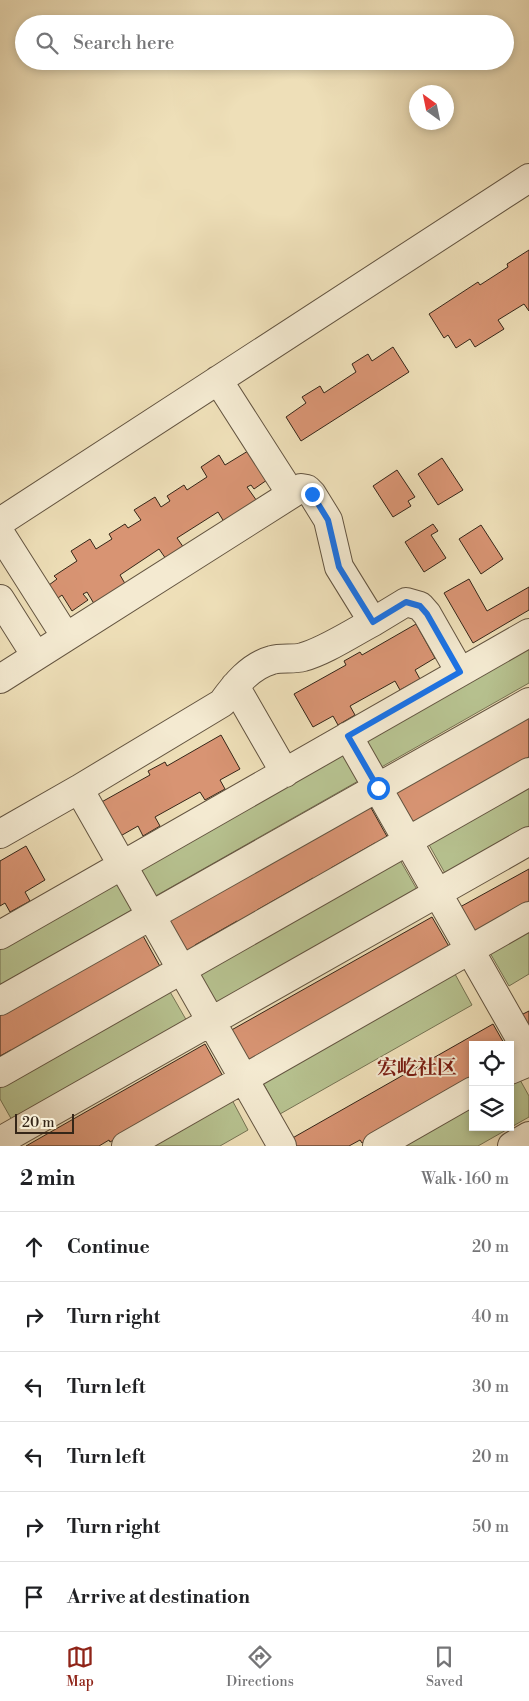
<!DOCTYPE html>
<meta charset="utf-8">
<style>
:root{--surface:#fff;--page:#f2f2f2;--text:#202124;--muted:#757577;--line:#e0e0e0;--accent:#8f2418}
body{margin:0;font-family:"Libre Bodoni","Noto Serif SC",serif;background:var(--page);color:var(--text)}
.controls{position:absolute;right:15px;bottom:15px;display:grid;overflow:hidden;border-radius:0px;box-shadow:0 2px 8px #0003}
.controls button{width:45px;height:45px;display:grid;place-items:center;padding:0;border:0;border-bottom:1px solid var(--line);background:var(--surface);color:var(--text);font:25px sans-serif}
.compass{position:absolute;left:409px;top:85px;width:45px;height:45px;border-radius:50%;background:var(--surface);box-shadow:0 2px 8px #0003;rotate:327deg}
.scale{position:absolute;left:15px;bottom:12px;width:59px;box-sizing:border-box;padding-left:5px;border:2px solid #352618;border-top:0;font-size:14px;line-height:18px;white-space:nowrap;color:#352618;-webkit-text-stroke:4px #f4ead1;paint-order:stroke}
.stop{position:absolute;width:15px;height:15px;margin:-11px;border:4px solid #1a73e8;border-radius:50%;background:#fff}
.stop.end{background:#1a73e8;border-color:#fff;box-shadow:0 1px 5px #0008}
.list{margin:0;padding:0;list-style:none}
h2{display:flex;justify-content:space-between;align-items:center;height:65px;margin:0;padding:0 20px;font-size:21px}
h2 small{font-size:16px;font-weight:400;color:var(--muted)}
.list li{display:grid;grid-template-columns:32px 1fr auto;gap:15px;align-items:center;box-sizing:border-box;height:70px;padding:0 20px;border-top:1px solid var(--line)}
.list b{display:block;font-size:19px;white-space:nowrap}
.list em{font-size:16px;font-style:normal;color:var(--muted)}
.icon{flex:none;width:28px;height:28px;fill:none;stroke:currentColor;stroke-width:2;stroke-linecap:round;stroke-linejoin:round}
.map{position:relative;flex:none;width:529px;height:1146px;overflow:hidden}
.search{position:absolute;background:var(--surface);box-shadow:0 2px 8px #0003;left:15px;right:15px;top:15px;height:55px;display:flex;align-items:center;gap:12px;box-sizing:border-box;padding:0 18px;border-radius:28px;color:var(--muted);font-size:19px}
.sheet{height:485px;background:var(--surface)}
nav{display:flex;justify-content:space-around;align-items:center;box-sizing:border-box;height:70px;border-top:1px solid var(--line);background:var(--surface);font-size:14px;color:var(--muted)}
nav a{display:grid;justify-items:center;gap:2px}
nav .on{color:var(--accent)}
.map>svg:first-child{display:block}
</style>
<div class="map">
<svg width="529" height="1146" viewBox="0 0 529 1146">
<rect width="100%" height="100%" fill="#eedfb8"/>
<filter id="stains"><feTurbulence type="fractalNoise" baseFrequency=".004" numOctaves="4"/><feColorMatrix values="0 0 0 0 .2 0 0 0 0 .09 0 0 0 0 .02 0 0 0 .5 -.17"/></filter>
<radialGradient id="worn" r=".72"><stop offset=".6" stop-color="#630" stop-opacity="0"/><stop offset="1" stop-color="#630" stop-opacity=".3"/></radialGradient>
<path fill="#b7c290" stroke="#767454" d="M 529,643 L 529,683 L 378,769 L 361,738 Z
M 343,749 L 360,780 L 152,898 L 135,867 Z
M 529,786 L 529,828 L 446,875 L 428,843 Z
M 400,860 L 419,893 L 218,1007 L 199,974 Z
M 114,879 L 132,910 L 0,985 L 0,943 Z
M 529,931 L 529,974 L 509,986 L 490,953 Z
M 455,974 L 472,1005 L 280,1114 L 263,1083 Z
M 169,990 L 188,1023 L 13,1122 L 0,1099 L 0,1085 Z
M 519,1078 L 529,1096 L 529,1117 L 478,1146 L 399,1146 L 473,1105 L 473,1127 L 510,1127 L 510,1083 Z
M 231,1098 L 248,1130 L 220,1146 L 146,1146 Z"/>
<path fill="#d89473" stroke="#352618" d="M 529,250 L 529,311 L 524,304 L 498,320 L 504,329 L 475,347 L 470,339 L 456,348 L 448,335 L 444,338 L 429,314 L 478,282 L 480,285 L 508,267 L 507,264 Z
M 393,347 L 409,372 L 301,441 L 286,417 L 306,403 L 302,397 L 320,386 L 324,393 L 356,372 L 352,364 L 368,354 L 372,361 Z
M 248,451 L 267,480 L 254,489 L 251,485 L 247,487 L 259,504 L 226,525 L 218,512 L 177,538 L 184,548 L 166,559 L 159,549 L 120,575 L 127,587 L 96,607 L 87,592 L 83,594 L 88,600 L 72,611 L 62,595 L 58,598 L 49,585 L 57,579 L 54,576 L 77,561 L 71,551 L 90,539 L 96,549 L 112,539 L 109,534 L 125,524 L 128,528 L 141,520 L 134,510 L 155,497 L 161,507 L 170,501 L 167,496 L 184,485 L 187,490 L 207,477 L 201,467 L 219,455 L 225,465 Z
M 442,458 L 463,490 L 438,505 L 418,474 Z
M 397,470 L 415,497 L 408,501 L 411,506 L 393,517 L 373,486 Z
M 433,524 L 438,531 L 431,535 L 446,558 L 424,572 L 405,542 Z
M 481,525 L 503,559 L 481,574 L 459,539 Z
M 469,579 L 487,611 L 529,587 L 529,610 L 473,643 L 444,593 Z
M 416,624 L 435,658 L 415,670 L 420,679 L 400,690 L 395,681 L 350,706 L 355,715 L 338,725 L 333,716 L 313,727 L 294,694 L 346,665 L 344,661 L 360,652 L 362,655 Z
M 529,717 L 529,757 L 415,826 L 396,792 Z
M 221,735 L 240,769 L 220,780 L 225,789 L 205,800 L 200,792 L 155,817 L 160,826 L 143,836 L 138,826 L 117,838 L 98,804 L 150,775 L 148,771 L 165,762 L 167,766 Z
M 370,806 L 389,840 L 377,846 L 375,843 L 331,868 L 333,872 L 315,881 L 313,878 L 257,910 L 259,913 L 239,925 L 237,921 L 195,945 L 197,948 L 185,955 L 166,921 Z
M 26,846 L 45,880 L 25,892 L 30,901 L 10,912 L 5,903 L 0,906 L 0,861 Z
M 529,869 L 529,908 L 477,937 L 460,907 Z
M 432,917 L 451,950 L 299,1032 L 257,1055 L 259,1059 L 247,1066 L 228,1032 Z
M 142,934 L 162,970 L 152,975 L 150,972 L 137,979 L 138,981 L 120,991 L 119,989 L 107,996 L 109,1000 L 85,1014 L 82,1010 L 68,1018 L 69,1020 L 32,1038 L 35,1043 L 13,1055 L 11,1050 L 0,1056 L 0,1015 Z
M 529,1011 L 529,1029 L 521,1015 Z
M 493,1024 L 505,1045 L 473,1045 L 473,1080 L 470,1081 L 469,1078 L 400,1121 L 398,1118 L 380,1128 L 382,1132 L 362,1143 L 360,1140 L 349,1146 L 293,1146 L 289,1140 Z
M 205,1044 L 225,1080 L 110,1142 L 109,1140 L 99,1146 L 26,1146 Z"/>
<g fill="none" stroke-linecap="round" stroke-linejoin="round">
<defs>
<path id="minor" d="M 218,380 L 291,494
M 0,522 L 529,178
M 0,533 L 66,637
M 0,599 L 36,656
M 0,679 L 301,488 L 307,489 L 312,494 L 328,520 L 339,567 L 373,622 L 406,602 L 420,606 L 427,614 L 460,672
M 235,686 L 285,773
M 348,736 L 529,1054
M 79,789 L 282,1146
M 0,834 L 79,789 L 222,703 C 235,685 250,666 272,660 C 282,657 293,660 303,657 C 325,651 352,633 373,622
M 0,935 L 529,633
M 0,1001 L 529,702
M 510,1070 L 529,1062
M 0,1073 L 529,772
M 2,1140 L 529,841
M 126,1146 L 529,916
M 377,1146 L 473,1091
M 512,1146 L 529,1136"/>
</defs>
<use href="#minor" stroke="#635440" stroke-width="30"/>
<use href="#minor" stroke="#f4ead1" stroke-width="28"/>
</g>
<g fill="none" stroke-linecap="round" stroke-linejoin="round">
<path stroke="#1a73e8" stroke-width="6" d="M 312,494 L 328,520 L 339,567 L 373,622 L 406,602 L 420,606 L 427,614 L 460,672 L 348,736 L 378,788"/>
</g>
<g text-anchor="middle" stroke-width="4" stroke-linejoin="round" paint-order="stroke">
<g font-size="20" font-weight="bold" fill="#7a1f14" stroke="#f4ead1">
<text x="417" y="1074">宏屹社区</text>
</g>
</g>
<rect width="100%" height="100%" filter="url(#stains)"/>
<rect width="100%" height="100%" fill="url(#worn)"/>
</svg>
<div class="controls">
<button><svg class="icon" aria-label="locate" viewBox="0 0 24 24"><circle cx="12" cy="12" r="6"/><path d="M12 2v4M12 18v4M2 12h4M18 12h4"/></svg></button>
<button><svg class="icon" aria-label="layers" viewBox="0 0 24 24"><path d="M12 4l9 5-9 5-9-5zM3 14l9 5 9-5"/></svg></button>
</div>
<svg class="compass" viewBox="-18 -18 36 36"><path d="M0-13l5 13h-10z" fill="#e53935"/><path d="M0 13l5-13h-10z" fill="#757577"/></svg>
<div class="scale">20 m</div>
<div class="stop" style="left:378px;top:788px"></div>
<div class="stop end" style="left:312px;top:494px"></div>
<div class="search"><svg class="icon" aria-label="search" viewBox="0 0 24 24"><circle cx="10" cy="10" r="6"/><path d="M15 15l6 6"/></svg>Search here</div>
</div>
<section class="sheet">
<h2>2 min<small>Walk · 160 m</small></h2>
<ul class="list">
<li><svg class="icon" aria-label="ahead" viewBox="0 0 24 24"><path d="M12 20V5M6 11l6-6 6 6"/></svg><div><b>Continue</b></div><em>20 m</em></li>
<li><svg class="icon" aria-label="right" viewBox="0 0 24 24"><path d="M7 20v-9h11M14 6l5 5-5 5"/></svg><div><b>Turn right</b></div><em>40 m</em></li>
<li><svg class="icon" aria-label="left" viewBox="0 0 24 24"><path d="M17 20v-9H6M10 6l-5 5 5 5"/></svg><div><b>Turn left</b></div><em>30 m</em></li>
<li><svg class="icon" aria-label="left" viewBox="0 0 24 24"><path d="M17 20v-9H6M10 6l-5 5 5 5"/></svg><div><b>Turn left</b></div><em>20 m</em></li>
<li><svg class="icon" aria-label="right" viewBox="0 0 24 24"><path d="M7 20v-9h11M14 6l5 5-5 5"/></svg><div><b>Turn right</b></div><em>50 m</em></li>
<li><svg class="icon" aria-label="arrive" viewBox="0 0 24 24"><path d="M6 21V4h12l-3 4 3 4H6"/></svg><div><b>Arrive at destination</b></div></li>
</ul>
</section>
<nav>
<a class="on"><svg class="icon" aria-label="map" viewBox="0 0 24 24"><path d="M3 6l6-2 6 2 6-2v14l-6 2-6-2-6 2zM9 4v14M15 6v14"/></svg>Map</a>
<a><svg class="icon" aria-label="directions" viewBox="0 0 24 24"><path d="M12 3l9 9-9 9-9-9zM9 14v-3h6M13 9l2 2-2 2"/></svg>Directions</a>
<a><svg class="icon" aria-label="saved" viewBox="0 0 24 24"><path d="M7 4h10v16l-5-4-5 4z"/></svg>Saved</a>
</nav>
